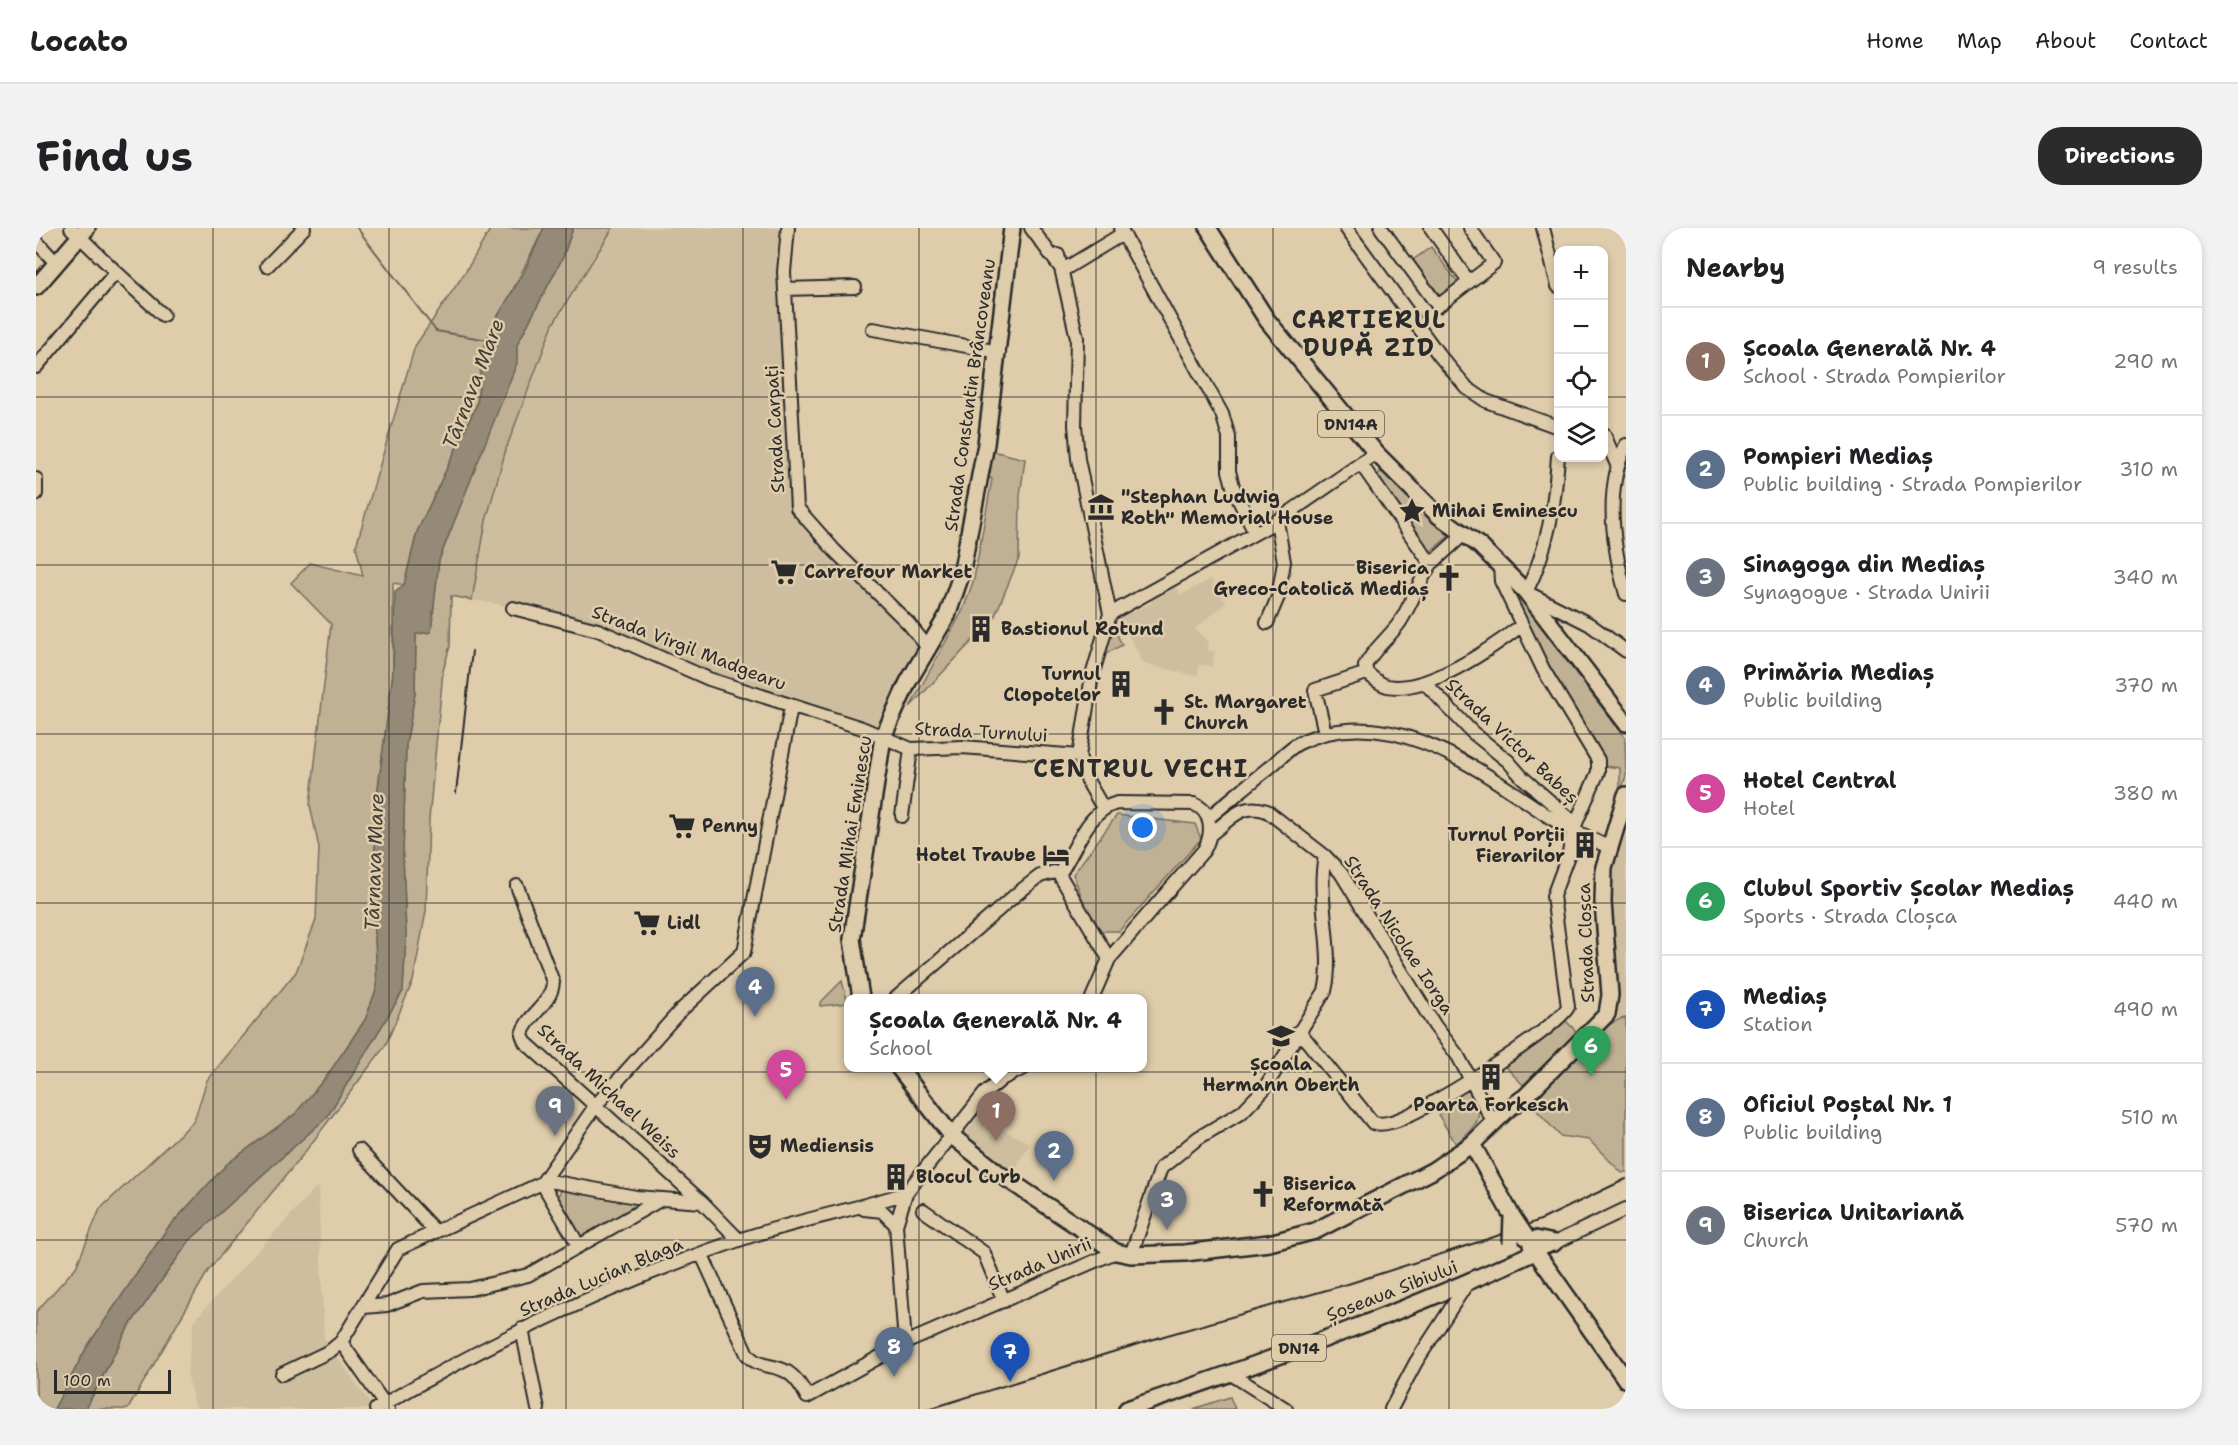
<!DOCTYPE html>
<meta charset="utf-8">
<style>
:root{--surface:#fff;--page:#f2f2f2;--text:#202124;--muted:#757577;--line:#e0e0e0;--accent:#2b2b2b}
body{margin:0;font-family:"Shantell Sans",sans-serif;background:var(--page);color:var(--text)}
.controls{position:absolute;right:18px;top:18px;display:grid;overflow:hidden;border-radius:12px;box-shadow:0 3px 9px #0003}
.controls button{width:54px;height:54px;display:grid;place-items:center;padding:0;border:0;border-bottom:2px solid var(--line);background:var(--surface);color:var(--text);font:30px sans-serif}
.scale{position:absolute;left:18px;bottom:15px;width:117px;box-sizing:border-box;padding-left:6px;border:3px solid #2b2b2b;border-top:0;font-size:16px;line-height:21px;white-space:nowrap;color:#2b2b2b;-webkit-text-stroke:4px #deccaa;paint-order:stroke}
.you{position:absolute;left:1107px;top:600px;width:21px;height:21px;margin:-15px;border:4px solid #fff;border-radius:50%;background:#1a73e8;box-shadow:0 0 0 9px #1a73e833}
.badge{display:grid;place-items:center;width:39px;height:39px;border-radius:50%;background:var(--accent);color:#fff;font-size:20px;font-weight:700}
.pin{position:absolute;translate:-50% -50px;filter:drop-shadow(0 2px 3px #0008)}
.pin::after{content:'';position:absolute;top:32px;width:21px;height:18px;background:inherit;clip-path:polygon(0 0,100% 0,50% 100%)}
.popup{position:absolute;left:808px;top:766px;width:303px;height:78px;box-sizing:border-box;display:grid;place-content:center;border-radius:12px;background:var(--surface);filter:drop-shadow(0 2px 4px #0005);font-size:20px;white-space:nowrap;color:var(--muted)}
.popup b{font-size:22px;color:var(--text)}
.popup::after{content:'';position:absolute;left:50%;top:100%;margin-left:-12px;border:12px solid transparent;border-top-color:var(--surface)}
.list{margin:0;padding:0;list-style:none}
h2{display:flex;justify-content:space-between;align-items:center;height:78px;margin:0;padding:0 24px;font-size:26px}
h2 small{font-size:20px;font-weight:400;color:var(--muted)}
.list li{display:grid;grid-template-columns:39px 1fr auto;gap:18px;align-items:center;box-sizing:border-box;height:108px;padding:0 24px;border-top:2px solid var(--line)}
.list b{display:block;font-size:22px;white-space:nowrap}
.list p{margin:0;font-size:20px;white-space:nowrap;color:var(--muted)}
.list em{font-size:20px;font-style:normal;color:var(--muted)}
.icon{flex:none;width:33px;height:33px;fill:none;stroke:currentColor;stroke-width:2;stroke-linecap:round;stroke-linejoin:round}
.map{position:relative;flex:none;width:1590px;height:1181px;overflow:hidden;border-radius:24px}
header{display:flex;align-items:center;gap:36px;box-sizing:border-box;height:84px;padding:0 30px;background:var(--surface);border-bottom:2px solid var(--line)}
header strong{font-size:28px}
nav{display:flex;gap:33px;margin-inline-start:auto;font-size:21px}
.intro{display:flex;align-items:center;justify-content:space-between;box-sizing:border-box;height:144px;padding:0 36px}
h1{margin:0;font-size:42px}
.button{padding:15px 27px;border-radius:24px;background:var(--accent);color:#fff;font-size:21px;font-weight:700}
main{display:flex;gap:36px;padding:0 36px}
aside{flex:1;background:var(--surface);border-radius:24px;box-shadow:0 3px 9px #0003}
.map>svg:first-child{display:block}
</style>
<header>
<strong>Locato</strong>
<nav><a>Home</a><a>Map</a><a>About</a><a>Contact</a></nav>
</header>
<div class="intro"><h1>Find us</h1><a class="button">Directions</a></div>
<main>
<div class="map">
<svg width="1590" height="1181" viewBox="0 0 1590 1181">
<rect width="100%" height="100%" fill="#deccaa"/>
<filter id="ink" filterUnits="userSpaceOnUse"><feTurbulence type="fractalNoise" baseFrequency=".0167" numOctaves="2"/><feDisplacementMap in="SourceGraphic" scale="12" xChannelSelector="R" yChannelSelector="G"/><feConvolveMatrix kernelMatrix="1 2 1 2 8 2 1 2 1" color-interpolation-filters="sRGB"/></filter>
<g filter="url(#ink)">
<path fill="#cebe9f" d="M 577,0 L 745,0 L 740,30 L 761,280 L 893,421 L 847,509 L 755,479 L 562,402 L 461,376 L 436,372 L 450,293 L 470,221 L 517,96 Z
M 1175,351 L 1190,375 L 1159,401 L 1173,415 L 1171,422 L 1179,424 L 1176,438 L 1164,437 L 1161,448 L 1108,436 L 1083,390 L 1116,375 L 1115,371 L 1139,358 L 1145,367 Z
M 1590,588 L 1590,790 L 1582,791 L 1571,664 L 1577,618 Z
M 949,876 L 969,898 L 966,901 L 994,916 L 975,947 L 928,909 Z
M 282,957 L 288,1110 L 338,1181 L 160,1181 L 151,1144 L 158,1093 Z"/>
<path fill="#c0b195" stroke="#766e60" stroke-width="1.5" d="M 455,0 L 508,0 L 447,121 L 441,176 L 381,304 L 368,357 L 357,355 L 357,445 L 342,560 L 337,655 L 341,759 L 329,792 L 291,848 L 259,886 L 191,936 L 131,1001 L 51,1119 L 18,1181 L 0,1181 L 0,1084 L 40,1039 L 64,981 L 158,893 L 171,852 L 260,744 L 280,692 L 283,620 L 274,577 L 295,396 L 255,355 L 274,335 L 327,348 L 320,318 L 379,118 L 430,43 Z
M 537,0 L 577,0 L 517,96 L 470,221 L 450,293 L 436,372 L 415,368 L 414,418 L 407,443 L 393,591 L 390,683 L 377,753 L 349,818 L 269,924 L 172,1043 L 92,1181 L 50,1181 L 92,1100 L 154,1012 L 291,889 L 367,763 L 370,708 L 367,627 L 370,517 L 379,465 L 380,406 L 395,404 L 403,332 L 480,135 L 481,117 L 527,29 Z
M 1395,19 L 1423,56 L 1405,69 L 1377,32 Z
M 956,223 L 989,231 L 984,268 L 983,330 L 958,390 L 874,479 L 927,382 L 938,351 L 956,251 L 952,249 Z
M 1344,244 L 1355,248 L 1413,308 L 1394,324 L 1342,254 L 1341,247 Z
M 1464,337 L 1514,411 L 1589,510 L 1590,548 L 1577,583 L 1584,558 L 1584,540 L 1569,538 L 1562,544 L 1507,441 Z
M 1076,396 L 1086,417 L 1068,427 Z
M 1081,587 L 1159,596 L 1165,611 L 1083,703 L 1066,703 L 1053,689 L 1037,646 Z
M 806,753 L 812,775 L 784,778 L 784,775 Z
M 1590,790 L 1590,944 L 1586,945 L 1553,912 L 1524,908 L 1496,877 C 1515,855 1561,793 1590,790 Z
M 1528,791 L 1542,805 L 1487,857 L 1469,838 L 1515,805 Z
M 1434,853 C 1447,888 1448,891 1420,916 L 1403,888 L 1405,873 Z
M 533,958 L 600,969 L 607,979 L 552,1011 L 545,1009 L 521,971 L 524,964 Z
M 1194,1169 L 1199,1181 L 1157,1181 Z"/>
<path fill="#948a77" stroke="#6a6459" stroke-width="1.5" d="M 508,0 L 537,0 L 527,29 L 481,117 L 481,135 L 403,332 L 395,404 L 380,406 L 379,466 L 370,517 L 367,627 L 370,708 L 367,763 L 291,889 L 154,1012 L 92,1100 L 49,1181 L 18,1181 L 51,1119 L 131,1001 L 191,936 L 259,886 L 291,848 L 329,792 L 341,759 L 337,655 L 342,560 L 357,445 L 359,364 L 368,357 L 381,304 L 441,176 L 447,122 L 458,94 L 487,46 Z"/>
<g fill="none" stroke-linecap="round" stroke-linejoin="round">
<path stroke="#6a6459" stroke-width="2" d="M 321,0 L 400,103 L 452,112"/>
<defs>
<path id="minor" d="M 752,0 L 748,44 L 761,280 L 799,323 L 873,396 L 893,421
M 995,0 L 1024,39
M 1310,0 L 1403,127 L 1431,160 L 1450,173 L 1522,199
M 1345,0 L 1402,78 L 1433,54
M 1395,0 L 1433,54 L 1458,35 L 1434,0
M 1507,0 L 1522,58
M 1085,2 L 1186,186 L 1193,209 L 1193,243 L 1198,262 L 1219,305
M 0,13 L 20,35
M 1022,27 L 1041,110 L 1039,197 L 1042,231 L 1074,386 L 1056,448 L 1043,528 L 1052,554 L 1067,580
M 231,38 L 268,0
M 1027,42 L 1083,8 L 1086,0
M 80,44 L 127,87
M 749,61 L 819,59
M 837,101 L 963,124
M 0,139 L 80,44 L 35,0
M 1568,206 L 1581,237
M 1590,217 C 1568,261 1577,320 1590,366
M 1522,228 C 1519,276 1512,321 1490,364 L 1553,396 L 1590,423
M 1325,236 L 1395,336 L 1428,306
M 0,251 L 0,266
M 477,380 L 562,402 L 673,451 L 826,500 L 875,521 L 926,519 L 1043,528
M 1074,386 L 1241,293 L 1340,225
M 1231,395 L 1242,369 L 1248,334 L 1241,293
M 1331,445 C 1337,450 1343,456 1351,458 C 1391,466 1456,420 1486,397
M 1331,445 L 1329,438 C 1337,421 1353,410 1364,394 C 1376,375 1382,355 1395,336
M 1389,455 L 1436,504 L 1472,533 L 1486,549 L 1533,590 L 1533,600
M 1289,505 L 1279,462 L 1331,445
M 866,588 L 875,521
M 1172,590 C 1193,573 1214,555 1235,538 C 1244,531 1253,520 1263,515 C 1352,472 1441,540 1512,588 C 1530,600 1552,609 1572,619
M 1175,606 C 1195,591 1205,574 1231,583 L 1289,628 L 1305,645 L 1399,798 L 1422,828 L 1458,895
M 1023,646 C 1040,623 1050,583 1081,575 L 1158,576 C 1177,584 1177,606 1168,622 L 1073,731 L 1056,770
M 1023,646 L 1073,731
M 481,658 L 517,754 C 516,776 491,787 486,806 L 489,814 L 667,975 L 703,1012
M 860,770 L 983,664 L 1004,648 L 1018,644 L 1023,646
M 1263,803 L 1337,895 C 1343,896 1349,896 1355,894 C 1385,887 1518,803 1532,779 L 1517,668 L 1533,625 L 1537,602 L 1562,544 L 1562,532 L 1507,441 L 1465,353 L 1464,337
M 323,922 L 398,1002
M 509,952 L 600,969 L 666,974
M 506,955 L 543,1018
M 828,981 L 846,983 L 860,997
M 887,982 L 948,1025 L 968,1073
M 1510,1019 L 1590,981
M 666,1027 L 711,1126 C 728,1148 750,1125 771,1169 L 869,1115 L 1080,1024
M 1095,1027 L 1125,940 L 1162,910 L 1206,884 L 1228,861 L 1289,763 C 1299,723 1280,672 1289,628
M 328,1079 L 351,1077 L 387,1063 L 434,1061 L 492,1047 L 624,972
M 486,1101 L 502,1181
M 305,1114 L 352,1181
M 869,1115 L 860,997 L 870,965 L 949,865 L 967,850 L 988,840
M 246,1146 L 294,1123 L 305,1114 L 362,1021 L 506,955 L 560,877 L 643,784 L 708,724 L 755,479
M 1195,1146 L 1250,1181
M 340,1181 C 455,1113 577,1055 703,1012 C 758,993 815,983 870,965
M 1355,1181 L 1380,1134 L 1432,1054"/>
<path id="major" d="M 1172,0 L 1231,92 L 1340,225 L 1403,288 L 1444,318 L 1490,364 L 1590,495
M 0,59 L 51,0
M 825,770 L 816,711 L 847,509 L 872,454 L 911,388 L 925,347 L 950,216 L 976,0
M 863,840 L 916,908 L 965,947 L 1080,1024 L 1095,1027 L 1149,1025 L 1233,1015 L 1279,1003 L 1396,943 L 1436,916 L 1472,881 L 1489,869 L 1571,786 L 1574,767 L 1567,674 L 1568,639 L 1590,567
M 1436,916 L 1476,988
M 1490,1009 L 1518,1015
M 1495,1017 L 1590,1152
M 1091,1181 C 1229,1134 1367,1085 1499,1024"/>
</defs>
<use href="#minor" stroke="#2b2b2b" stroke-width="16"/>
<use href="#major" stroke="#2b2b2b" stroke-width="20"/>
<use href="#minor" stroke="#deccaa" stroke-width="12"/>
<use href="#major" stroke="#deccaa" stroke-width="15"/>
<path stroke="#2b2b2b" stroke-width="2" d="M 420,565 L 436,423
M 893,1181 L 1128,1108 L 1312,1056 L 1458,1009 L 1507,991 L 1590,951"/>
<defs>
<path id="major-bridge" d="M 1476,988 L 1490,1009
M 1475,1016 L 1476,988"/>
</defs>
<use href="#major-bridge" stroke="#2b2b2b" stroke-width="20" stroke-linecap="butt"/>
<use href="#major-bridge" stroke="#deccaa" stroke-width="15"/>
</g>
</g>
<path fill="none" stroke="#2b2b2b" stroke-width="1.5" stroke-opacity="0.55" d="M 177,0 L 177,1181M 353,0 L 353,1181M 530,0 L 530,1181M 707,0 L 707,1181M 883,0 L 883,1181M 1060,0 L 1060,1181M 1237,0 L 1237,1181M 1413,0 L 1413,1181M 0,169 L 1522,169M 1568,169 L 1590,169M 0,337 L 1590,337M 0,506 L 1590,506M 0,675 L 1590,675M 0,844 L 1590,844M 0,1012 L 1590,1012"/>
<defs>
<symbol id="museum-bare" viewBox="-9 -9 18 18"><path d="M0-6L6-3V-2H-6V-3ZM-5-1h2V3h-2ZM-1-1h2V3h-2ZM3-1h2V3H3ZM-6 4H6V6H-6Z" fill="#2b2b2b" stroke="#deccaa" stroke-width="2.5" paint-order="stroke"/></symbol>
<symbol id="sight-bare" viewBox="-9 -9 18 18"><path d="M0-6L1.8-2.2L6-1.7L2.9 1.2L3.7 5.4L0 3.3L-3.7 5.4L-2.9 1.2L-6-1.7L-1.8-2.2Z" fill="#2b2b2b" stroke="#deccaa" stroke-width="2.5" paint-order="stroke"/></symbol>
<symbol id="supermarket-bare" viewBox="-9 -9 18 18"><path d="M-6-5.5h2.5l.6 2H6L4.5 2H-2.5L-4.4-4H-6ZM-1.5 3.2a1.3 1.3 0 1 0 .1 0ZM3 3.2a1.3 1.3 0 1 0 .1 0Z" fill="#2b2b2b" stroke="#deccaa" stroke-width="2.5" paint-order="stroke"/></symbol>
<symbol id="church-bare" viewBox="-9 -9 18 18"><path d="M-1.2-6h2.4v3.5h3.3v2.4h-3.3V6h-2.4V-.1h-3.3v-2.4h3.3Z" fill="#2b2b2b" stroke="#deccaa" stroke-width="2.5" paint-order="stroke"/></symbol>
<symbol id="building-bare" viewBox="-9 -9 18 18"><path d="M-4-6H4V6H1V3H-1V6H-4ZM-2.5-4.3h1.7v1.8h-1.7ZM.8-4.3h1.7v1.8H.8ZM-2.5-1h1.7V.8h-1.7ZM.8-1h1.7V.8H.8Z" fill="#2b2b2b" stroke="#deccaa" stroke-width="2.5" paint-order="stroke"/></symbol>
<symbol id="hotel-bare" viewBox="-9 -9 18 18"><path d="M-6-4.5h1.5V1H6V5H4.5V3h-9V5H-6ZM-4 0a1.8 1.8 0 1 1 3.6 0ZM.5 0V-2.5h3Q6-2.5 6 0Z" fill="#2b2b2b" stroke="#deccaa" stroke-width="2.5" paint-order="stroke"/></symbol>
<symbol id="school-bare" viewBox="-9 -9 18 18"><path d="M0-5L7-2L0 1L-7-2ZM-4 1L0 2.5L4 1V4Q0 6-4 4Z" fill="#2b2b2b" stroke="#deccaa" stroke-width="2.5" paint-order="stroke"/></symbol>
<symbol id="theatre-bare" viewBox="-9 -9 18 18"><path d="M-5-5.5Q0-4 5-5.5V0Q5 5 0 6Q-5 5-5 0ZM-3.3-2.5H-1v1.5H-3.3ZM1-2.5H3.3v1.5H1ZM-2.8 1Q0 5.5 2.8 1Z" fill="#2b2b2b" stroke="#deccaa" stroke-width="2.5" paint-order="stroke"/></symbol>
</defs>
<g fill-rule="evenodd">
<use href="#museum-bare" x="1046" y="260" width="38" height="38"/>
<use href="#sight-bare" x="1357" y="264" width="38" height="38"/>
<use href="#supermarket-bare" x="729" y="325" width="38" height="38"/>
<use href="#church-bare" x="1394" y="331" width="38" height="38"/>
<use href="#building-bare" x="926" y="382" width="38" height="38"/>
<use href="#building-bare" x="1066" y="437" width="38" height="38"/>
<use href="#church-bare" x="1109" y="465" width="38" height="38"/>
<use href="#supermarket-bare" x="627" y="579" width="38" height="38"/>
<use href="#building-bare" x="1530" y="598" width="38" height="38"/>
<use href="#hotel-bare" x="1001" y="608" width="38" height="38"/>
<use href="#supermarket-bare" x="592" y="676" width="38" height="38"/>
<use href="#school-bare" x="1226" y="789" width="38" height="38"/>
<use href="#building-bare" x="1436" y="830" width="38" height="38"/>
<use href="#theatre-bare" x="705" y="899" width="38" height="38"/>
<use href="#building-bare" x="841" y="930" width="38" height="38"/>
<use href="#church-bare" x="1208" y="947" width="38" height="38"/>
</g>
<g text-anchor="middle" stroke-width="5" stroke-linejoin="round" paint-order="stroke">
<g fill="#deccaa" stroke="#615b51" stroke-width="1.5">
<rect x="1282" y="183" width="66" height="26" rx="4.5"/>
<rect x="1236" y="1107" width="54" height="26" rx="4.5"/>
</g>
<g font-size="16" font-weight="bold" fill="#2b2b2b">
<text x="1315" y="202">DN14A</text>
<text x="1263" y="1126">DN14</text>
</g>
<g font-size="18" fill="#2b2b2b" stroke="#deccaa">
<text transform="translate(934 167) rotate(-82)" y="6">Strada Constantin Brâncoveanu</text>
<text transform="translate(739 201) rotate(-93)" y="6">Strada Carpați</text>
<text transform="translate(653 420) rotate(21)" y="6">Strada Virgil Madgearu</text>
<text transform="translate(945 504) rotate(3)" y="6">Strada Turnului</text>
<text transform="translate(1476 513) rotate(43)" y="6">Strada Victor Babeș</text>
<text transform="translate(814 606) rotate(-81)" y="6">Strada Mihai Eminescu</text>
<text transform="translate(1363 707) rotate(57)" y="6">Strada Nicolae Iorga</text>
<text transform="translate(1550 715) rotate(-92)" y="6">Strada Cloșca</text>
<text transform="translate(573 863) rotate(43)" y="6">Strada Michael Weiss</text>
<text transform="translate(1004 1036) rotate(-23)" y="6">Strada Unirii</text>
<text transform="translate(565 1049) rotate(-23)" y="6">Strada Lucian Blaga</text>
<text transform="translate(1356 1063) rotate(-21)" y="6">Șoseaua Sibiului</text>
</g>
<g font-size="18" font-weight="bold" fill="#2b2b2b" stroke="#deccaa" text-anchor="start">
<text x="1085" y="275">"Stephan Ludwig<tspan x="1085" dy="21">Roth" Memorial House</tspan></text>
<text x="1396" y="289">Mihai Eminescu</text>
<text x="1393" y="346" text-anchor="end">Biserica<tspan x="1393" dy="21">Greco-Catolică Mediaș</tspan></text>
<text x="768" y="350">Carrefour Market</text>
<text x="965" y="407">Bastionul Rotund</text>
<text x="1065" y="452" text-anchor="end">Turnul<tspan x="1065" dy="21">Clopotelor</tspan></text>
<text x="1148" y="480">St. Margaret<tspan x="1148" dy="21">Church</tspan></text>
<text x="666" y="604">Penny</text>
<text x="1529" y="613" text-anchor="end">Turnul Porții<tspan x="1529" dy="21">Fierarilor</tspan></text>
<text x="1000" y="633" text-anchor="end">Hotel Traube</text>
<text x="631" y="701">Lidl</text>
<text x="1245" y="842" text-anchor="middle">Școala<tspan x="1245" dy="21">Hermann Oberth</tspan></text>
<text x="1455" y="883" text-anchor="middle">Poarta Forkesch</text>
<text x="744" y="924">Mediensis</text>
<text x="880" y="955">Blocul Curb</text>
<text x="1247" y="962">Biserica<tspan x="1247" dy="21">Reformată</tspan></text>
</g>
<g font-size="20" font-style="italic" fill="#403e3a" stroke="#deccaa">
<text transform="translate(437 156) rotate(-69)" y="7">Târnava Mare</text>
<text transform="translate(338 634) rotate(-88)" y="7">Târnava Mare</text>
</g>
<g font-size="24" font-weight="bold" letter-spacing="1.5" fill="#2b2b2b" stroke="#deccaa">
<text x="1333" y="100">CARTIERUL<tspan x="1333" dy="28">DUPĂ ZID</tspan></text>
<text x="1105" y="549">CENTRUL VECHI</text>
</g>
</g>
</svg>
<div class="controls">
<button>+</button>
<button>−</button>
<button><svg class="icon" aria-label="locate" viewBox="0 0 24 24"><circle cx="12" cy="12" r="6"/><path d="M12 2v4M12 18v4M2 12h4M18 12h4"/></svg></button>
<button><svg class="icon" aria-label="layers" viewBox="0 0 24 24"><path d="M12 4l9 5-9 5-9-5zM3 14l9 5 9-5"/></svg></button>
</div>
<div class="scale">100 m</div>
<div class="you"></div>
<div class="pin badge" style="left:960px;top:913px;background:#8d6e63">1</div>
<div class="popup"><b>Școala Generală Nr. 4</b>School</div>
<div class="pin badge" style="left:1018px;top:953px;background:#5c6f8a">2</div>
<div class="pin badge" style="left:1131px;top:1002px;background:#6b7280">3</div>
<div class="pin badge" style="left:719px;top:789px;background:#5c6f8a">4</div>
<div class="pin badge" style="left:750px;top:872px;background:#d1479c">5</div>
<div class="pin badge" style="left:1555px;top:848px;background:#2e9e5b">6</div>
<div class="pin badge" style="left:974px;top:1154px;background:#1a4fb4">7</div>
<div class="pin badge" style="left:858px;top:1149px;background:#5c6f8a">8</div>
<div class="pin badge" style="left:519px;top:908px;background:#6b7280">9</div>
</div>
<aside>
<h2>Nearby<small>9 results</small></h2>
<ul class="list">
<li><span class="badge" style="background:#8d6e63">1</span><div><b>Școala Generală Nr. 4</b><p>School · Strada Pompierilor</p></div><em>290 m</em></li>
<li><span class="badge" style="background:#5c6f8a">2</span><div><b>Pompieri Mediaș</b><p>Public building · Strada Pompierilor</p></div><em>310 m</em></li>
<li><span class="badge" style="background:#6b7280">3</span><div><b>Sinagoga din Mediaș</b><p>Synagogue · Strada Unirii</p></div><em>340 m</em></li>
<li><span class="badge" style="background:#5c6f8a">4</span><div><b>Primăria Mediaș</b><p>Public building</p></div><em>370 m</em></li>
<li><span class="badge" style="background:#d1479c">5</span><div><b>Hotel Central</b><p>Hotel</p></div><em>380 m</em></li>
<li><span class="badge" style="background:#2e9e5b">6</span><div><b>Clubul Sportiv Școlar Mediaș</b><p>Sports · Strada Cloșca</p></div><em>440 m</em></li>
<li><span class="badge" style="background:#1a4fb4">7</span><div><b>Mediaș</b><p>Station</p></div><em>490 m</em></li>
<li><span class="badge" style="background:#5c6f8a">8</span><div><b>Oficiul Poștal Nr. 1</b><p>Public building</p></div><em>510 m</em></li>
<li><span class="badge" style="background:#6b7280">9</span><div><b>Biserica Unitariană</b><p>Church</p></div><em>570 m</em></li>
</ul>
</aside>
</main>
